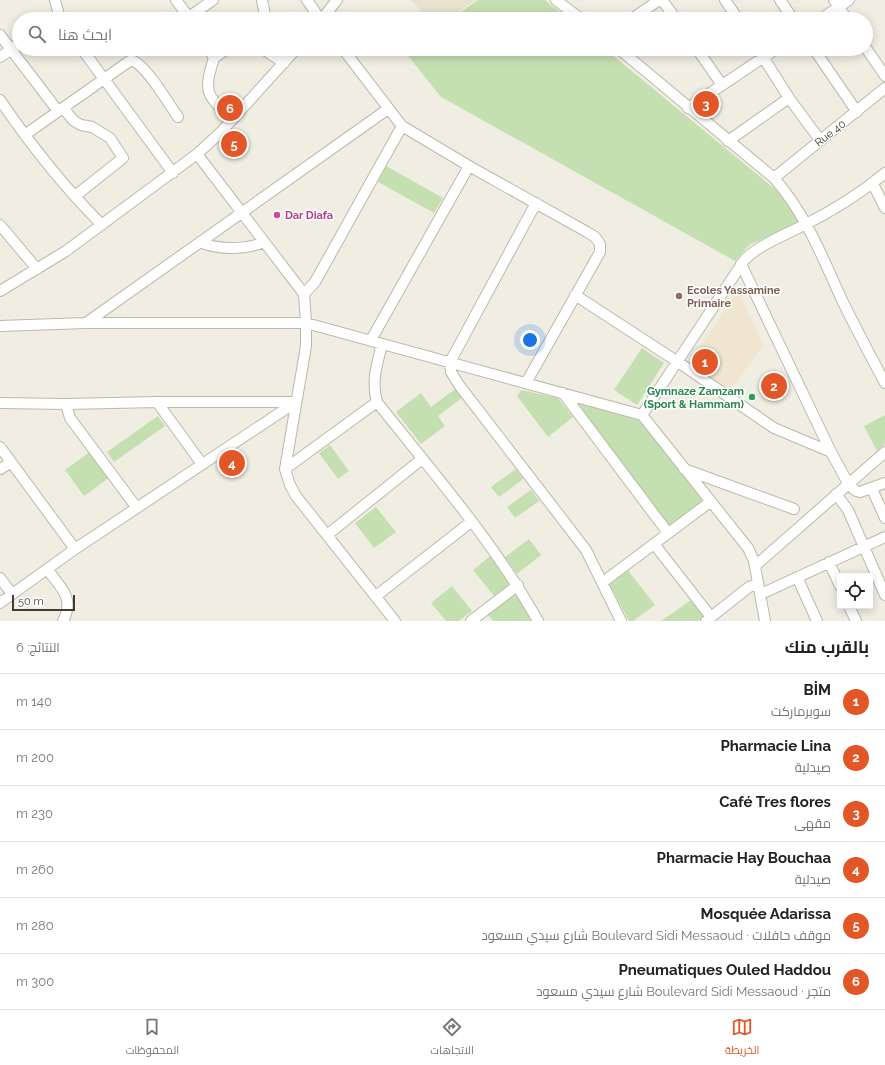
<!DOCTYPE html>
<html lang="ar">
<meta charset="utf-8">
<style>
:root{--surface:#fff;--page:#f2f2f2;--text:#222;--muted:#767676;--line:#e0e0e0;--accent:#e35627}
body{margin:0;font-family:Raleway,Cairo,sans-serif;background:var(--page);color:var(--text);direction:rtl}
.controls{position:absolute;right:12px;bottom:12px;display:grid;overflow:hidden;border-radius:4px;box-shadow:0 2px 10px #0003}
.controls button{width:36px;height:36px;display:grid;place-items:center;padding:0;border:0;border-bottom:1px solid var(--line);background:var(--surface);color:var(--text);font:20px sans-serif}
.scale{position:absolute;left:12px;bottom:10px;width:63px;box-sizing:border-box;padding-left:4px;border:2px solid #413d34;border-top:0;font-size:11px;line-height:14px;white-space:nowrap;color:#413d34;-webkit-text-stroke:3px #fff;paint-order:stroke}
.you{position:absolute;left:530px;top:340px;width:14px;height:14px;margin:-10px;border:3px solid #fff;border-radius:50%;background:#1a73e8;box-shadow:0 0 0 6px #1a73e833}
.badge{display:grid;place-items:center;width:26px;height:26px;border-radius:50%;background:var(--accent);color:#fff;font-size:13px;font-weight:700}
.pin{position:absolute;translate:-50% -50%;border:2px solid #fff;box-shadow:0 1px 4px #0006}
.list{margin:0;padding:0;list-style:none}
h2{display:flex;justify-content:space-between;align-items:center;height:52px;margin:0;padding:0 16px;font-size:17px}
h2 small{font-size:13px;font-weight:400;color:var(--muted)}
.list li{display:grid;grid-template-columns:26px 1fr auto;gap:12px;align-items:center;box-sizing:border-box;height:56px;padding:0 16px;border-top:1px solid var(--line)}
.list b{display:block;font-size:15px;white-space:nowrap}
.list p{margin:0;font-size:13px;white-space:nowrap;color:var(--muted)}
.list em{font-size:13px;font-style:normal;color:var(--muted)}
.icon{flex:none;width:22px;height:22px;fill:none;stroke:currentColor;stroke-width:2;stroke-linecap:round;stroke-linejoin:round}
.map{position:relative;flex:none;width:885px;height:621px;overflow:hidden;direction:ltr}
.search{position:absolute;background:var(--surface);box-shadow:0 2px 10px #0003;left:12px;right:12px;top:12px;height:44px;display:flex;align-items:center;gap:10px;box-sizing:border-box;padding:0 14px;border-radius:22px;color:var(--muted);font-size:15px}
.sheet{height:388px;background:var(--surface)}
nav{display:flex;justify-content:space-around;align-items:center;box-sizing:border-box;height:56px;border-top:1px solid var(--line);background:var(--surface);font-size:11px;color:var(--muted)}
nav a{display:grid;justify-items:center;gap:2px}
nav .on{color:var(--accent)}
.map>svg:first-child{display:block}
</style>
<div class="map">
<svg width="885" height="621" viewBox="0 0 885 621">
<rect width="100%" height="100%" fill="#f0ede3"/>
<path fill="#f0e6d0" d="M 738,290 L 763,345 L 729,392 L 692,359 Z"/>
<path fill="#e7e3ce" d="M 411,0 L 476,0 L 447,19 L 429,19 Z"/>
<path fill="#c5e0b0" d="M 478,0 L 545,0 L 568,19 L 451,19 Z
M 409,49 L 605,49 L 776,190 L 794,212 L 799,223 L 749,245 L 735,261 L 441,97 L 405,52 Z
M 386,166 L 443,198 L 434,213 L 378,182 Z
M 642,348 L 664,363 L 637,405 L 614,390 Z
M 455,389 L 462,398 L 438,416 L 445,426 L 421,444 L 396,412 L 421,393 L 431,407 Z
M 521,390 L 558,398 L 573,417 L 548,437 L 517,396 Z
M 578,402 L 640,421 L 703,501 L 670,528 L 576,403 Z
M 885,415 L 885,444 L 877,451 L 864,426 Z
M 158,416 L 165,426 L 114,462 L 107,452 Z
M 330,445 L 349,471 L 338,479 L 319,453 Z
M 91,451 L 110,477 L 84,496 L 65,470 Z
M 516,469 L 523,479 L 499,497 L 491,487 Z
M 531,490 L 539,501 L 515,518 L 507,507 Z
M 376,507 L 396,532 L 374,548 L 355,523 Z
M 529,539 L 541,555 L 517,574 L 505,557 Z
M 490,556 L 511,583 L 494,596 L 473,570 Z
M 627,569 L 655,605 L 633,621 L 629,621 L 610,585 L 612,581 Z
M 452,586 L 472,611 L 459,621 L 446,621 L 431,603 Z
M 516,591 L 533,621 L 493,621 L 487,614 Z
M 691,600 L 704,617 L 698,621 L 661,621 Z"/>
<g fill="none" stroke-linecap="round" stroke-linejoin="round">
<defs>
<path id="minor" d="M 55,0 L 60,19
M 176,0 L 190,19
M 307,0 L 320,19
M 556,0 L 581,19
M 662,0 L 676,19
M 725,0 L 738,19
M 780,0 L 793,19
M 834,0 L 847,19
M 186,19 L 213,0
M 261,19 L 265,15 L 262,0
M 322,19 L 337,0
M 632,19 L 659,0
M 821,19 L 849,0
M 0,35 L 58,111
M 866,48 L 885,76
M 82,49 L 173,173
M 209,49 L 214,58
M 227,49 L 214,58 C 203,93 206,95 233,119
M 263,49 L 284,63
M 343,49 L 402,126 L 469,166 L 587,232 L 595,237 L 600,244 L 600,252 L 526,383
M 619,49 L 774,178 C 805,213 822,256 841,298 C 855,327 870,355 885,383
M 697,49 L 722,85
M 758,49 L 789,98 L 820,140
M 814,49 L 857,112
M 0,57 L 19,44
M 0,100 C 30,144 64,187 102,225
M 63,108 L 74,121 L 81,125 L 92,127 L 110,138 L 123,158 L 75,196
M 688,108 L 776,49
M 26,134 L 131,60 C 146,64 168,103 178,117
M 728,141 L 789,98
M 197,154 L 304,294 L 306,323 L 306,346 L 285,469 L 290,485 L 296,496 L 395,621
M 774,178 L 885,88
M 873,184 L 885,208
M 536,203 L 450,362 L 451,372 L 459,385 L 586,550 L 621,621
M 0,225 L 37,269
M 200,242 C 217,250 246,250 264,242
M 741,264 L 831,452 L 849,485 L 856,491 L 860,492 L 885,483
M 0,291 L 66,251 L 197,154 L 221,132 L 296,49
M 304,294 L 315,282 L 402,126
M 575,295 L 678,362 L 774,428 L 831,452
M 86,323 L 388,109
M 0,326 L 86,323 L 306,323 L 642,415 L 748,548 L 754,561 L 765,621
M 371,340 L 469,166
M 382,344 C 377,365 371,381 377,402 C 433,473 494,542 538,621
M 563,393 L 668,533
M 157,402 L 202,464
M 0,403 L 66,404 L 157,402 L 296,402
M 66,404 L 70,418 L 137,508
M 642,415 L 745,259 C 761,244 785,235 804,225 C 832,211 861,193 885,173
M 0,447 L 75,549
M 0,469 L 10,463
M 285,469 L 377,402
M 684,469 L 794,509
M 872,489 L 885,518
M 836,494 L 848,510 L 885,595
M 327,535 L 422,459
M 654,544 L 711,617
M 829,562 L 840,586
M 755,566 L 885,452
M 47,569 C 61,588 75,598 63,621
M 797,577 L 817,621
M 0,578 L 12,594
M 603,582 L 710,502
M 761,594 L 885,537
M 376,596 L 471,522
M 0,603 L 75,549 L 296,402
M 849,606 L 856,621
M 471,621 L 518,585
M 706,621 L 749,587 L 758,584"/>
</defs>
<use href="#minor" stroke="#bdb8aa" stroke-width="12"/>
<use href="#minor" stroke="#fff" stroke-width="10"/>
</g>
<circle fill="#d1479c" stroke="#fff" stroke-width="1.5" cx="277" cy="215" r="4"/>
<circle fill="#8d6e63" stroke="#fff" stroke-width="1.5" cx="679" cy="296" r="4"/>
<circle fill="#2e9e5b" stroke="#fff" stroke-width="1.5" cx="752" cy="397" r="4"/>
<g text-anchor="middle" stroke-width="3" stroke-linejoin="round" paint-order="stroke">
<g font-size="11" fill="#413d34" stroke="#fff">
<text transform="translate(830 133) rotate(-38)" y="4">Rue 40</text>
</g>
<g font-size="11" font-weight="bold" fill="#b23c85" stroke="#fff" text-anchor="start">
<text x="285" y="219">Dar Diafa</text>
</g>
<g font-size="11" font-weight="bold" fill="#785e54" stroke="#fff" text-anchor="start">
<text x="687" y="294">Ecoles Yassamine<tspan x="687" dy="13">Primaire</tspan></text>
</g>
<g font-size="11" font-weight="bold" fill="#27864d" stroke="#fff" text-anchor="end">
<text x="744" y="395">Gymnaze Zamzam<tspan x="744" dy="13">(Sport &amp; Hammam)</tspan></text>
</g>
</g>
</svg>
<div class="controls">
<button><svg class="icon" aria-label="locate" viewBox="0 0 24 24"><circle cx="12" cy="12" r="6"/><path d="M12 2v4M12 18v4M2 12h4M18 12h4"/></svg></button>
</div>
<div class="scale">50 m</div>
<div class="you"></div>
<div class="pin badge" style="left:705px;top:362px">1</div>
<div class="pin badge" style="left:774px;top:386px">2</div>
<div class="pin badge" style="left:706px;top:104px">3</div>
<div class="pin badge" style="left:232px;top:463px">4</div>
<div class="pin badge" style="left:234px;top:144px">5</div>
<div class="pin badge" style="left:230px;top:108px">6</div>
<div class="search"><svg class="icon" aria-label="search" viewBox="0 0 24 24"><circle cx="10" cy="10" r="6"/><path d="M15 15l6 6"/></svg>ابحث هنا</div>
</div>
<section class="sheet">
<h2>بالقرب منك<small>النتائج: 6</small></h2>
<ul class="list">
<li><span class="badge">1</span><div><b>BİM</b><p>سوبرماركت</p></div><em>140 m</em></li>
<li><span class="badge">2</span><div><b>Pharmacie Lina</b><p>صيدلية</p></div><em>200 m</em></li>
<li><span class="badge">3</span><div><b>Café Tres flores</b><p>مقهى</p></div><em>230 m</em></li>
<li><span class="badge">4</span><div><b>Pharmacie Hay Bouchaa</b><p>صيدلية</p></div><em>260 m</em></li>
<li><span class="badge">5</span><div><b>Mosquée Adarissa</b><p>موقف حافلات · Boulevard Sidi Messaoud شارع سيدي مسعود</p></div><em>280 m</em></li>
<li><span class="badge">6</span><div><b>Pneumatiques Ouled Haddou</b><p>متجر · Boulevard Sidi Messaoud شارع سيدي مسعود</p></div><em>300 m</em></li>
</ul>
</section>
<nav>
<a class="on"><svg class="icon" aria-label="map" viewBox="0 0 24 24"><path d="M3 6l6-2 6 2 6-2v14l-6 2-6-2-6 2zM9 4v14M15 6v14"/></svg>الخريطة</a>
<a><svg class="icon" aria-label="directions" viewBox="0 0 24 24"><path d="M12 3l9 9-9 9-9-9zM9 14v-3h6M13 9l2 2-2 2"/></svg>الاتجاهات</a>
<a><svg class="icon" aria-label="saved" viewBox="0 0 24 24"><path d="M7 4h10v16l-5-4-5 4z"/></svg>المحفوظات</a>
</nav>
